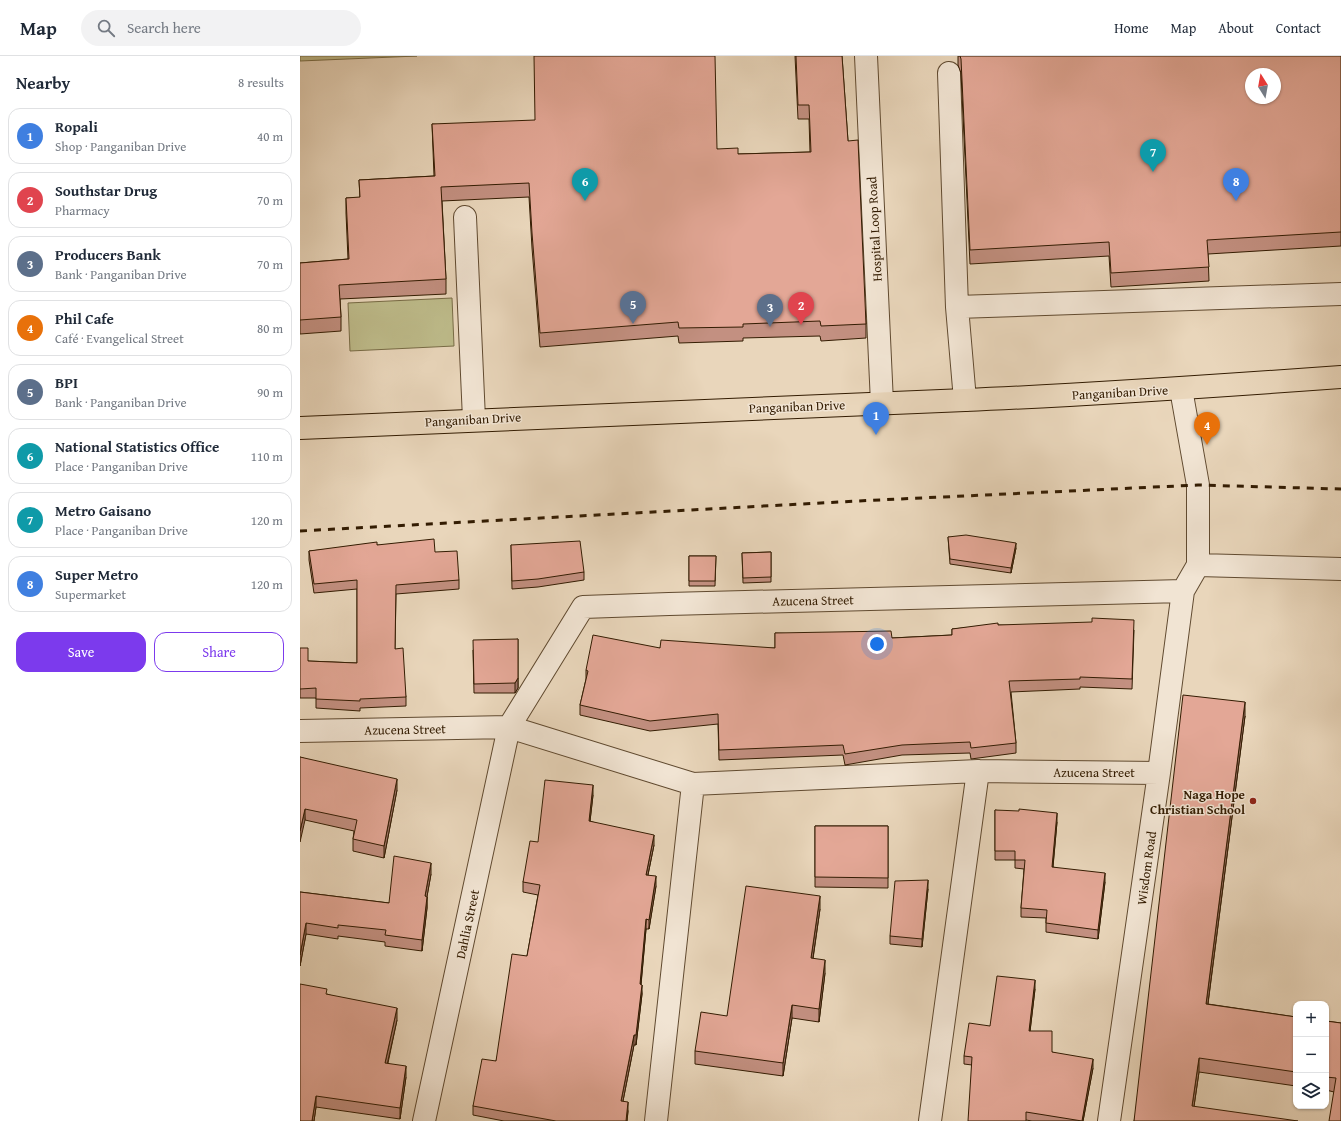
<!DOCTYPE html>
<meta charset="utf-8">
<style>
:root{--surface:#fff;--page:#f2f2f3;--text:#1f2937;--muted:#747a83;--line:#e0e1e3;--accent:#7c3aed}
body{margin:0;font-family:"Gentium Book Plus",serif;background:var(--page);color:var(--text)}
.controls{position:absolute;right:12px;bottom:12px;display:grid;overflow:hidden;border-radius:8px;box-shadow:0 1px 3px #0004}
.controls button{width:36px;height:36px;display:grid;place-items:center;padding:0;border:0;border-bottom:1px solid var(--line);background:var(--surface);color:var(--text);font:20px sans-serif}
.compass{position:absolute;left:945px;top:12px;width:36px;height:36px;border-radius:50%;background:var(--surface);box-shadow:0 1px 3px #0004;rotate:349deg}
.you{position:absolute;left:577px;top:588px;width:14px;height:14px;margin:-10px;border:3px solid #fff;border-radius:50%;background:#1a73e8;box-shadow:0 0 0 6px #1a73e833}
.badge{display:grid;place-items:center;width:26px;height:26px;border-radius:50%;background:var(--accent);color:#fff;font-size:13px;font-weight:700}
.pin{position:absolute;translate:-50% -33px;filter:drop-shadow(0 1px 2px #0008)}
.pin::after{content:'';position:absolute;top:21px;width:14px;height:12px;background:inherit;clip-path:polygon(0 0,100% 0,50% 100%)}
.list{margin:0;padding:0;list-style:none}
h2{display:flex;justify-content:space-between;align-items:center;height:52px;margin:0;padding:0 16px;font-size:17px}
h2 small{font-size:13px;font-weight:400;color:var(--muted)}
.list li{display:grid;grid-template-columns:26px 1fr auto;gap:12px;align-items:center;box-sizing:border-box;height:56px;margin:0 8px 8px;padding:0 8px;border:1px solid var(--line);border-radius:12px}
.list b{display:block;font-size:15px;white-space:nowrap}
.list p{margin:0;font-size:13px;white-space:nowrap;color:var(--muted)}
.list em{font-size:13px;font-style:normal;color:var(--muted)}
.actions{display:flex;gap:8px;padding:12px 16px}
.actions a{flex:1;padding:9px 0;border:1px solid var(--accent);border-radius:12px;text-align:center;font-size:14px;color:var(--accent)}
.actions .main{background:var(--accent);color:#fff}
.icon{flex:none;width:22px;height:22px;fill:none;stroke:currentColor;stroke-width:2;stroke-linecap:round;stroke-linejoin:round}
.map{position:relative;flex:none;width:1041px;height:1065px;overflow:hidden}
header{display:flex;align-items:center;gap:24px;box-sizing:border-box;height:56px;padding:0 20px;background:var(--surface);border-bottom:1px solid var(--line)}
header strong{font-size:19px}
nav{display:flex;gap:22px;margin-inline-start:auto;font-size:14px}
.search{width:280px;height:36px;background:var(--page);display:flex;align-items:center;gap:10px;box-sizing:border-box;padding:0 14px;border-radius:22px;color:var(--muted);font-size:15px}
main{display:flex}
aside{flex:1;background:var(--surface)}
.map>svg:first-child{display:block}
</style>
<header>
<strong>Map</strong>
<div class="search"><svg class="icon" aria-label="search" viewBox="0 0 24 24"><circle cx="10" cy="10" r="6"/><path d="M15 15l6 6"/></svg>Search here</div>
<nav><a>Home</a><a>Map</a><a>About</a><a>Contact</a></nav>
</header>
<main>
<aside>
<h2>Nearby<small>8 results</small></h2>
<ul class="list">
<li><span class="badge" style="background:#3f7fe0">1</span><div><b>Ropali</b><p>Shop · Panganiban Drive</p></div><em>40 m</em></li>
<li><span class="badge" style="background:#e0444e">2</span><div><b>Southstar Drug</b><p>Pharmacy</p></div><em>70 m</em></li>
<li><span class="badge" style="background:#5c6f8a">3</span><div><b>Producers Bank</b><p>Bank · Panganiban Drive</p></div><em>70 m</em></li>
<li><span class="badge" style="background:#e8710a">4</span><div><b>Phil Cafe</b><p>Café · Evangelical Street</p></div><em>80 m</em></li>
<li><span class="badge" style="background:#5c6f8a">5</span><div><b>BPI</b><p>Bank · Panganiban Drive</p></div><em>90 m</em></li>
<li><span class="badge" style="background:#0f9aa8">6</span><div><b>National Statistics Office</b><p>Place · Panganiban Drive</p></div><em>110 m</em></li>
<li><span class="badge" style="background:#0f9aa8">7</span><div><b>Metro Gaisano</b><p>Place · Panganiban Drive</p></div><em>120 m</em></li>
<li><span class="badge" style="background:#3f7fe0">8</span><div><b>Super Metro</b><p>Supermarket</p></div><em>120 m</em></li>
</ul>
<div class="actions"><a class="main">Save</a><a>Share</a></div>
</aside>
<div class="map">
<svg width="1041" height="1065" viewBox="0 0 1041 1065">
<rect width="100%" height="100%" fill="#e9d6bb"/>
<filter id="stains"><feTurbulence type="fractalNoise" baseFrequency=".005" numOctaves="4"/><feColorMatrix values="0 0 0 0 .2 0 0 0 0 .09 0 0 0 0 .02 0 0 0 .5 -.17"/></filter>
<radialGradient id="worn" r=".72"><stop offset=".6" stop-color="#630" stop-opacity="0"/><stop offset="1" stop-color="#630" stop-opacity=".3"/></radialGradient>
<path fill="#bebc8b" stroke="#786c46" d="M 0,0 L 117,0 L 0,5 Z
M 152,242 L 154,290 L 50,295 L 48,247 Z"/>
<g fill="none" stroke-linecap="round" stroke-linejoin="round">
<defs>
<path id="minor" d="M 566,0 L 582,347
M 649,17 L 657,251 L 665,344
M 165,161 L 174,363
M 657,251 L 1041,238
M 898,509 L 1041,513
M 0,675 L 209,671 L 393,728 L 678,715 L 859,717
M 124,1065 L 209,671 L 283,551 L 369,548 L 883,535
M 356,1065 L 393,728
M 630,1065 L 678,715
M 809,1065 L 859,717 L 883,535 L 898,509 L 898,429 L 881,333"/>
<path id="major" d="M 0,372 C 221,361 443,354 665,344 C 790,339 916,330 1041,321"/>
</defs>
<use href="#minor" stroke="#604a30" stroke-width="24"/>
<use href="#major" stroke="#331c02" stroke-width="24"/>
<use href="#minor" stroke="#f1e4d3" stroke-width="22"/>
<use href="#major" stroke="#e9d6bb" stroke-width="22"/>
<path stroke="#331c02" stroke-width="3" stroke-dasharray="7 7" stroke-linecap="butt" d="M 0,475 L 557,445 L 898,429 L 1041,433"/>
</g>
<path fill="#c39081" stroke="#331c02" d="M 495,0 L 542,0 L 548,85 L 566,268 L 566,282 L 521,285 L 520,280 L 443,282 L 443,285 L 379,287 L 378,280 L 240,291 L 232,192 L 229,141 L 142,145 L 146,223 L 146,238 L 40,243 L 41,261 L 41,275 L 0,278 L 0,207 L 48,203 L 46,157 L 46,142 L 60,142 L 59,124 L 134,120 L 132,68 L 417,93 L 438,98 L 510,96 L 509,63 L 498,63 Z
M 658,0 L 1041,0 L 1041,190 L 908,198 L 909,225 L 811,231 L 809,200 L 670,208 L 661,17 L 658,9 Z
M 648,481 L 716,492 L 711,517 L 650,508 Z
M 77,489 L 135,496 L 159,524 L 159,533 L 96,538 L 95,593 L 106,641 L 106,650 L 60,652 L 60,655 L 16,652 L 16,642 L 0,642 L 0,592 L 8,605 L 57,607 L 57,533 L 14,537 L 9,504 L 9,495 Z
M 211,489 L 284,516 L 284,524 L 238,531 L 212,533 Z
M 471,496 L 471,526 L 443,527 L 442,497 Z
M 389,500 L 416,500 L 415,530 L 389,530 Z
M 698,569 L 834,574 L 832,633 L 780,631 L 780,633 L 711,636 L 716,687 L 716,697 L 671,703 L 670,697 L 602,699 L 545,709 L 543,699 L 419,704 L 418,668 L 350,675 L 280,659 L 280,649 L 286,623 L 286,614 L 360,592 L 475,592 L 475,577 L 592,582 L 652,579 L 652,573 Z
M 218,583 L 218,632 L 215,637 L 174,637 L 173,594 Z
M 945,660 L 908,948 L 996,961 L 996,1030 L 899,1016 L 894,1050 L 834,1065 Z
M 0,701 L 97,734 L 84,802 L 53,795 L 53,783 L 54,775 L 5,764 Z
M 293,739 L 290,765 L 354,789 L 348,819 L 356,830 L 349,873 L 346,873 L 341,929 L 342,938 L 336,989 L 334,989 L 323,1045 L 328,1055 L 327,1065 L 204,1065 L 173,1059 L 173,1050 L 196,1005 L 227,900 L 238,839 L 223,836 L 223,826 L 238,786 Z
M 695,754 L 757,766 L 753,811 L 805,826 L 798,883 L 746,876 L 746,862 L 721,861 L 721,852 L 724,813 L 715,812 L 715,804 L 695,804 Z
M 515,770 L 588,770 L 588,832 L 515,831 Z
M 131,818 L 127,840 L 127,852 L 122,895 L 85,890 L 85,886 L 38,880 L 38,883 L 6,878 L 0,910 L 0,836 L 89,847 Z
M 628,833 L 622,891 L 590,888 L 590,880 Z
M 520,853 L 513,903 L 525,917 L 519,966 L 492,962 L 483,1020 L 395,1008 L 395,995 L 427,960 Z
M 735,933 L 730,975 L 752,996 L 793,1012 L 783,1065 L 732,1065 L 726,1064 L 672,1009 L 664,1008 L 664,1000 L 690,970 Z
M 27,938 L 97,964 L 88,1007 L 106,1021 L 100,1063 L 16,1051 L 14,1065 L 0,1065 Z
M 1026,965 L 1041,967 L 1041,1065 L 1034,1036 L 1026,1034 Z"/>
<path fill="#9f7569" stroke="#331c02" d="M 716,487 L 716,492 L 711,517 L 711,512 Z
M 218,622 L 218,632 L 215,637 L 215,627 Z
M 945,646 L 945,660 L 906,962 L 906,948 Z
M 97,723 L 97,734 L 84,802 L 84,790 Z
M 293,729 L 293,739 L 289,774 L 289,765 Z
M 5,753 L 5,764 L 0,786 L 0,775 Z
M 757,757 L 757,766 L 752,820 L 752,811 Z
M 354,779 L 354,789 L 346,828 L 346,819 Z
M 131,807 L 131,818 L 125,852 L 125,840 Z
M 805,817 L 805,826 L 798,883 L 798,874 Z
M 356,820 L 356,830 L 349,873 L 349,864 Z
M 628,824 L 628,833 L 622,891 L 622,883 Z
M 520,840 L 520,853 L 511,915 L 511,902 Z
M 127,841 L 127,852 L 122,895 L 122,884 Z
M 346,863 L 346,873 L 340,938 L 340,928 Z
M 6,867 L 6,878 L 0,910 L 0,899 Z
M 525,904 L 525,917 L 519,966 L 519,953 Z
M 735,924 L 735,933 L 729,984 L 729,975 Z
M 342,929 L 342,938 L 336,989 L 336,979 Z
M 492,949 L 492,962 L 483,1020 L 483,1007 Z
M 97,952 L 97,964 L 85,1018 L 85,1007 Z
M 334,979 L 334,989 L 321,1055 L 321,1045 Z
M 899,1002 L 899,1016 L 892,1064 L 892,1050 Z
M 793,1003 L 793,1012 L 783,1065 L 782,1065 Z
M 106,1010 L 106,1021 L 100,1063 L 100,1052 Z
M 16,1040 L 16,1051 L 14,1065 L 12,1065 Z
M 328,1046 L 328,1055 L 327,1065 L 326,1065 Z"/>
<path fill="#e3a796" stroke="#331c02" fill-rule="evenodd" d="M 234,0 L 415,0 L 417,93 L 438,92 L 438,98 L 511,96 L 509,49 L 498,49 L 496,0 L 542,0 L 548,85 L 558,84 L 566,268 L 521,270 L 520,265 L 443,268 L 443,271 L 379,272 L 378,266 L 240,277 L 232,177 L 229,127 L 141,131 L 146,223 L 39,229 L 41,261 L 0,264 L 0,207 L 49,203 L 46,142 L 60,141 L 59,124 L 135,120 L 132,68 L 235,64 Z
M 660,0 L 1041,0 L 1041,176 L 907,184 L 909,211 L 811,217 L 809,186 L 670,194 L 661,3 ZM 951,18 L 975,18 L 975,42 L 951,42 Z
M 666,479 L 716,487 L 711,512 L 650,503 L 648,481 Z
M 134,483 L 135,496 L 157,495 L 159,524 L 96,529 L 95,593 L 103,592 L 106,641 L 60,643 L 60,645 L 16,643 L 16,632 L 0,633 L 0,592 L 8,592 L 8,605 L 57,607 L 57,524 L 14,528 L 9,495 L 77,486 L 77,489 Z
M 280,485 L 284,516 L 238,523 L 212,525 L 211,489 Z
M 471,496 L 471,521 L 443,522 L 442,497 Z
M 389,500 L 416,500 L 415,525 L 389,525 Z
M 792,562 L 834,564 L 832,623 L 780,621 L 780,623 L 709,625 L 716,687 L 671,692 L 670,686 L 602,689 L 545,698 L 543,689 L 419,694 L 418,658 L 350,665 L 280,649 L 288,615 L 286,614 L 293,579 L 360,592 L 361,584 L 475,592 L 475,577 L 591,575 L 592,582 L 652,579 L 652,573 L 698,567 L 698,569 L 792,566 Z
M 218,583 L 218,622 L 215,627 L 174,628 L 173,584 Z
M 883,639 L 945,646 L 906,948 L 996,961 L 996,1016 L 899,1002 L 892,1050 L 998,1065 L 834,1065 Z
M 0,701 L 97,723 L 84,790 L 53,783 L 57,764 L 5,753 L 0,775 Z
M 245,724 L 293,729 L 289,765 L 354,779 L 346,819 L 356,820 L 349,864 L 346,863 L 340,928 L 342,929 L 336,979 L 334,979 L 321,1045 L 328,1046 L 326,1065 L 256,1065 L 173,1050 L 182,1003 L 196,1005 L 212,898 L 227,900 L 240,829 L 223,826 L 230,785 L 238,786 Z
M 719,753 L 757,757 L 752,811 L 805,817 L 798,874 L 746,867 L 747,854 L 721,852 L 725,804 L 715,804 L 715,795 L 695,795 L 695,754 L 719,755 Z
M 515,770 L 588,770 L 588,822 L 515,821 Z
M 94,800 L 131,807 L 125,840 L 127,841 L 122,884 L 85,879 L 86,874 L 38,869 L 38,872 L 6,867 L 0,899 L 0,836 L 89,847 Z
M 628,824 L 622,883 L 590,880 L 595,825 Z
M 446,830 L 520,840 L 511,902 L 525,904 L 519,953 L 492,949 L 483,1007 L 395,995 L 401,956 L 427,960 Z
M 697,920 L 735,924 L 729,975 L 752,975 L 752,996 L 793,1003 L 782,1065 L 726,1056 L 726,1065 L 668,1065 L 672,1001 L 664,1000 L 669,967 L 690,970 Z
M 0,928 L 27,933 L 26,938 L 97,952 L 85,1007 L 106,1010 L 100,1052 L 16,1040 L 12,1065 L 0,1065 Z
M 1026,965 L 1041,967 L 1041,1065 L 1029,1065 L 1036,1022 L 1026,1021 Z"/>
<circle fill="#8f2418" stroke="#f1e4d3" stroke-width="1.5" cx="953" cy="745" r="4"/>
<g text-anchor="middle" stroke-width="3" stroke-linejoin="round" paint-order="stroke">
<g font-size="13" fill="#331c02" stroke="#f1e4d3">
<text transform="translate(574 173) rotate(-93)" y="5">Hospital Loop Road</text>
<text transform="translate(820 336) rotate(-3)" y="5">Panganiban Drive</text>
<text transform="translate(497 350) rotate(-2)" y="5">Panganiban Drive</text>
<text transform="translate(173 363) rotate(-3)" y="5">Panganiban Drive</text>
<text transform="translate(513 544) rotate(-1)" y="5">Azucena Street</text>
<text transform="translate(105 673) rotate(-1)" y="5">Azucena Street</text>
<text x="794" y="721">Azucena Street</text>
<text transform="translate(846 812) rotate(-82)" y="5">Wisdom Road</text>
<text transform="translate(167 868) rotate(-78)" y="5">Dahlia Street</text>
</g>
<g font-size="13" font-weight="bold" fill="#331c02" stroke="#f1e4d3" text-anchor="end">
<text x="945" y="743">Naga Hope<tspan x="945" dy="15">Christian School</tspan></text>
</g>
</g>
<rect width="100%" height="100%" filter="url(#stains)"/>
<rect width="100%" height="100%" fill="url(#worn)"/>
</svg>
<div class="controls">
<button>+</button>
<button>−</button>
<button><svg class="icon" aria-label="layers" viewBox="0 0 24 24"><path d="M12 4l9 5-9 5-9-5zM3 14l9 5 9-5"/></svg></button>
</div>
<svg class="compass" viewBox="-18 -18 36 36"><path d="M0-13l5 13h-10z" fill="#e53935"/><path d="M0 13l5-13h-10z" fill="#747a83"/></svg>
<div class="you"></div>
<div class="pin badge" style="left:576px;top:379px;background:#3f7fe0">1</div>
<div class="pin badge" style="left:501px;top:269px;background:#e0444e">2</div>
<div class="pin badge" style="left:470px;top:271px;background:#5c6f8a">3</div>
<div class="pin badge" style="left:907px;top:389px;background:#e8710a">4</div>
<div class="pin badge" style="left:333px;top:268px;background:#5c6f8a">5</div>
<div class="pin badge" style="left:285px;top:145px;background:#0f9aa8">6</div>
<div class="pin badge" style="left:853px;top:116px;background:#0f9aa8">7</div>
<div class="pin badge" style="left:936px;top:145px;background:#3f7fe0">8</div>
</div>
</main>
